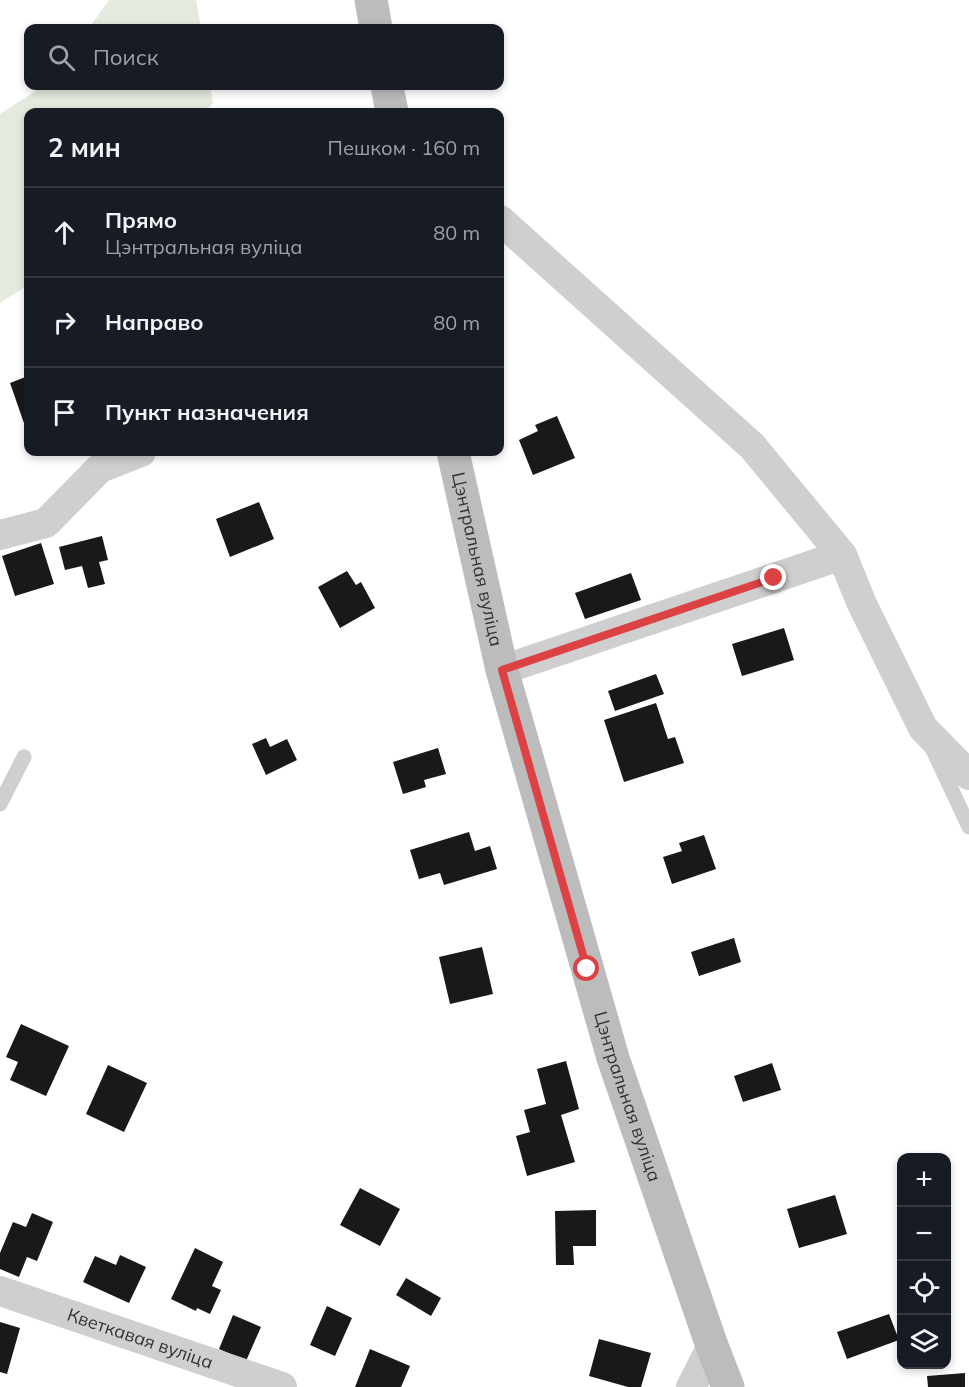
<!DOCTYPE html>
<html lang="ru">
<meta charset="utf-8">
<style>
:root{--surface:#171b24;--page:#242831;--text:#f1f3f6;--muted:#9ea1a6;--line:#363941}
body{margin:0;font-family:Mulish,sans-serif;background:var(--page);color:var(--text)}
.controls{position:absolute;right:18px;bottom:18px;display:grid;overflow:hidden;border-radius:12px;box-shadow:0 3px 9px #0003}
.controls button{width:54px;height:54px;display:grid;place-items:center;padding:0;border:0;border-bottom:2px solid var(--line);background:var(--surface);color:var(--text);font:30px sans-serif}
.stop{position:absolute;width:18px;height:18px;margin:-14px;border:4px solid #dc4144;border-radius:50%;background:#fff}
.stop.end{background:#dc4144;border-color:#fff;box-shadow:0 2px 6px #0008}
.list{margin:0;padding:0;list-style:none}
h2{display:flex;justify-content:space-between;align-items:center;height:78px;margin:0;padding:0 24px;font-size:26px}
h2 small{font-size:20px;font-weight:400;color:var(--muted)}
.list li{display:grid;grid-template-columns:39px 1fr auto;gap:18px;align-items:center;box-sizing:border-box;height:90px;padding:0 24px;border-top:2px solid var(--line)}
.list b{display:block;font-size:22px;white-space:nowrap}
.list p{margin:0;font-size:20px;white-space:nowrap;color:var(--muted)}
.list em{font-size:20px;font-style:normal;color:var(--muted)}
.icon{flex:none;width:33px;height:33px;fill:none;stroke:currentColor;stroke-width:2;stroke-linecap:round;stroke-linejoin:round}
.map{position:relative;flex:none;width:969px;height:1387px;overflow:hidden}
.search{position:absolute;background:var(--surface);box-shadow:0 3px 9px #0003;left:24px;top:24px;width:480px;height:66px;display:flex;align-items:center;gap:15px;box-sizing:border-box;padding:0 21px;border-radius:12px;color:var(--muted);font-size:22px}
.panel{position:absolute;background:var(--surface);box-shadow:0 3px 9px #0003;left:24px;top:108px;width:480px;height:348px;border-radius:12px}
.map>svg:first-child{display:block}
</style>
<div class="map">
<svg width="969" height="1387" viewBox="0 0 969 1387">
<rect width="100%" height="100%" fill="#fff"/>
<path fill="#e4eade" d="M 109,0 L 196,0 L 201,28 L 89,28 Z
M 43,86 L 210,86 L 213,103 L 205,112 L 28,112 L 28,285 L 0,303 L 0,114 Z"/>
<path fill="#191919" d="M 28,376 L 28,428 L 26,429 L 10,383 Z
M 557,416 L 575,458 L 533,475 L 519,440 L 538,431 L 535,425 Z
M 259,502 L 274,539 L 230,557 L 216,519 Z
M 102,536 L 108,560 L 99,562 L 105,584 L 88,588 L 82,566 L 65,570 L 59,547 Z
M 41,543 L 54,584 L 15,596 L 2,556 Z
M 347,571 L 356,585 L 361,582 L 375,608 L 340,628 L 318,587 Z
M 631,573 L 641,600 L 585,619 L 575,593 Z
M 784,628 L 794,660 L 742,676 L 732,644 Z
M 656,674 L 664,694 L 615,711 L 608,691 Z
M 656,703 L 668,739 L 675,737 L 684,763 L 624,782 L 604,720 Z
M 266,738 L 270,747 L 287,739 L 297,760 L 266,775 L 252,744 Z
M 438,748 L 446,774 L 424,780 L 426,787 L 403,794 L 393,762 Z
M 469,832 L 475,851 L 490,846 L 497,869 L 444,885 L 440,873 L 419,879 L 410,850 Z
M 704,835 L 716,869 L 672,884 L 663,857 L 682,851 L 679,843 Z
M 734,938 L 741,962 L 699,976 L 691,952 Z
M 482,947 L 493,994 L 450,1004 L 439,957 Z
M 21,1024 L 69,1046 L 46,1096 L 10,1080 L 18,1062 L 6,1057 Z
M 566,1061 L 579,1109 L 561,1115 L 575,1162 L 527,1176 L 516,1136 L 530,1132 L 524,1110 L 546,1104 L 537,1069 Z
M 772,1063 L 781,1090 L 743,1102 L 734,1076 Z
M 108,1065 L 147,1083 L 124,1132 L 86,1114 Z
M 360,1188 L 400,1209 L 380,1246 L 340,1225 Z
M 835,1195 L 847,1234 L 799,1248 L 787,1209 Z
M 596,1210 L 596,1246 L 573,1246 L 574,1265 L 556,1265 L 555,1211 Z
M 32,1213 L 53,1222 L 37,1261 L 27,1257 L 19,1277 L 0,1269 L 0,1253 L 13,1222 L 26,1227 Z
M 195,1248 L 223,1262 L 212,1286 L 221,1290 L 210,1314 L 197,1308 L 196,1311 L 171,1299 Z
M 120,1255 L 146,1267 L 129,1303 L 83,1282 L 95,1256 L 116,1265 Z
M 406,1278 L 441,1298 L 431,1316 L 396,1295 Z
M 327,1306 L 352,1318 L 335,1356 L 310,1345 Z
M 889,1314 L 899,1340 L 847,1359 L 837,1332 Z
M 233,1315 L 261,1327 L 246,1361 L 219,1349 Z
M 0,1322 L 20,1328 L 7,1374 L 0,1372 Z
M 599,1339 L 651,1353 L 641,1387 L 628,1387 L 589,1376 Z
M 370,1349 L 410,1366 L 401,1387 L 355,1387 Z
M 965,1373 L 965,1387 L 928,1387 L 927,1376 Z"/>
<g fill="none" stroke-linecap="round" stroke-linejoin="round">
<path stroke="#cfcfcf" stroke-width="15" d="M 933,750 L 969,827
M 0,804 L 24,757"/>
<g stroke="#cfcfcf" stroke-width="30">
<path d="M 500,220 L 752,446 L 842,555 L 862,604 L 923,728 L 969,775"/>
<path d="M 0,535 L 46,523 L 100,468 L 141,452"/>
<path d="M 502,670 L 842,555"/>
<path id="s1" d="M 0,1291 L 282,1387"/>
<path d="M 691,1387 L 712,1346"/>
</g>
<g stroke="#bcbcbc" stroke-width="33">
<path d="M 371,0 L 376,28"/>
<path d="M 387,86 L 392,112"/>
<path id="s2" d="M 453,452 L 502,670 L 613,1058 L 712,1346 L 728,1387"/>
</g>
</g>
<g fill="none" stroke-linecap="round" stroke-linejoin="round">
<path stroke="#dc4144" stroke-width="8" d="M 587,969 L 502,670 L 774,578"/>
</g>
<g text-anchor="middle" stroke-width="6" stroke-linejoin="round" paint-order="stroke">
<g font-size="18" fill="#323232" stroke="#fff">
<text dy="6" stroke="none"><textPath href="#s2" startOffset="110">Цэнтральная вуліца</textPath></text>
<text dy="6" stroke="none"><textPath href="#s2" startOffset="668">Цэнтральная вуліца</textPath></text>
<text dy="6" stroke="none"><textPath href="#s1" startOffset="148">Кветкавая вуліца</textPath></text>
</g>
</g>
</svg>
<div class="controls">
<button>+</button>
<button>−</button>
<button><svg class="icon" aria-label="locate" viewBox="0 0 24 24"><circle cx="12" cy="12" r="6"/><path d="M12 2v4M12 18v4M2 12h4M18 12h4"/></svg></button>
<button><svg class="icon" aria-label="layers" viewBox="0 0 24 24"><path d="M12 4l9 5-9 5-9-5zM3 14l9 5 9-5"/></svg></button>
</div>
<div class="stop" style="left:587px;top:969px"></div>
<div class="stop end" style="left:774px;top:578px"></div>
<div class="search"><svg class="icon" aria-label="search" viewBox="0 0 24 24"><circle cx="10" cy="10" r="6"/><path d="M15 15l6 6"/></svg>Поиск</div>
<section class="panel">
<h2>2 мин<small>Пешком · 160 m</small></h2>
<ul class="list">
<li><svg class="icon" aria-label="ahead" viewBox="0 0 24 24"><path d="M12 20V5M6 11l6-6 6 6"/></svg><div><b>Прямо</b><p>Цэнтральная вуліца</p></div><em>80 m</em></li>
<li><svg class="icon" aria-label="right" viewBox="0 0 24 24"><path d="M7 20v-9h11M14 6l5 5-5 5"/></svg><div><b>Направо</b></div><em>80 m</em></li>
<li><svg class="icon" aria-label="arrive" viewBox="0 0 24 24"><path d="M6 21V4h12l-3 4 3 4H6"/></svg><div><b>Пункт назначения</b></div></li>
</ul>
</section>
</div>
